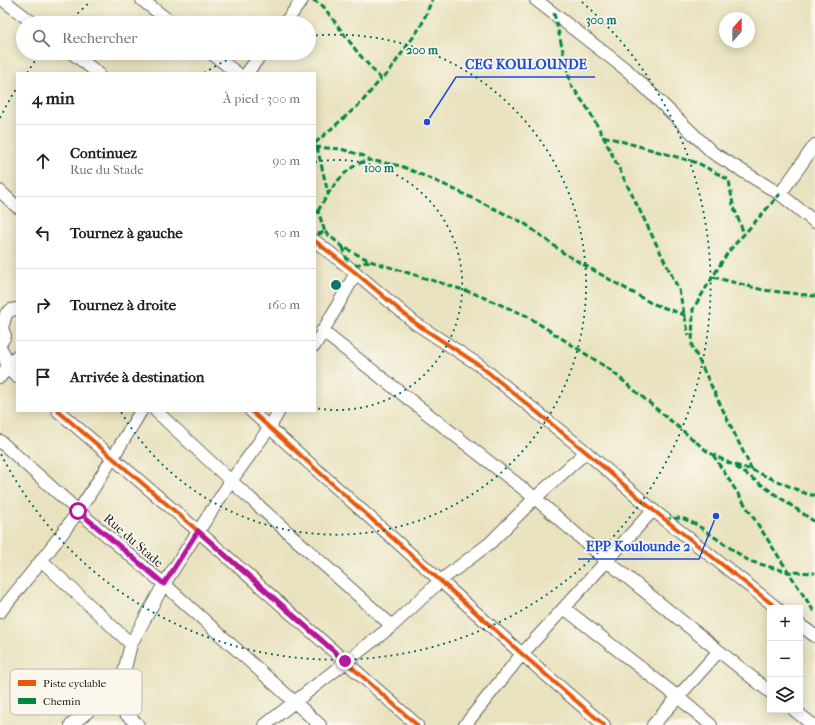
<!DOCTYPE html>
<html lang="fr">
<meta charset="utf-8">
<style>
:root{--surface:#fff;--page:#f2f2f2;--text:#202124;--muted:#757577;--line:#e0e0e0}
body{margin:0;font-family:"IM FELL French Canon",serif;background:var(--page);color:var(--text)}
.controls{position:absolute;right:12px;bottom:12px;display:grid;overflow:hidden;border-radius:0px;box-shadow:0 2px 10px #0003}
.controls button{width:36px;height:36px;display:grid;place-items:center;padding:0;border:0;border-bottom:1px solid var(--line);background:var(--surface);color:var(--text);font:20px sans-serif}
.compass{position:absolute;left:719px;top:12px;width:36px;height:36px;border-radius:50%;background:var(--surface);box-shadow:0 2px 10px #0003;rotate:21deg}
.stop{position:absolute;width:12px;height:12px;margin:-9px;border:3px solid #b5179e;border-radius:50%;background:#fff}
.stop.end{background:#b5179e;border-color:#fff;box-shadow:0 1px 4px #0008}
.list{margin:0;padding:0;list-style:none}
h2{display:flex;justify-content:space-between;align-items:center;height:52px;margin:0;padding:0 16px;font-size:17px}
h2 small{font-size:13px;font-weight:400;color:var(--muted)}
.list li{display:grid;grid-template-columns:26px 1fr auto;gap:12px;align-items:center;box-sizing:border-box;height:72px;padding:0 16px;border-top:1px solid var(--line)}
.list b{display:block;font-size:15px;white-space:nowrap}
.list p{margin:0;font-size:13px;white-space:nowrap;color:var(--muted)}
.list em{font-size:13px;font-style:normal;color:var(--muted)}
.icon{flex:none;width:22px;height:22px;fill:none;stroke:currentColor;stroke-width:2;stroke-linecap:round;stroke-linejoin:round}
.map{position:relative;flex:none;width:815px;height:725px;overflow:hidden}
.search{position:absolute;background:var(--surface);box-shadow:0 2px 10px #0003;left:16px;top:16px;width:300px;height:44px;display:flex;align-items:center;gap:10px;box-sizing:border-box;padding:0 14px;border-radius:22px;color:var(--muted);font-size:15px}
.panel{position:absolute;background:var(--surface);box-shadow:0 2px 10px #0003;left:16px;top:72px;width:300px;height:340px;border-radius:0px}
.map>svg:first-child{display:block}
</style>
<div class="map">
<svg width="815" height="725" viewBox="0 0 815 725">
<rect width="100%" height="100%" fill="#fbf7ec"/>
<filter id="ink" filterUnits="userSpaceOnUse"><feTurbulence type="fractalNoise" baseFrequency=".025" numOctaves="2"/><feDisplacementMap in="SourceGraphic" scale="8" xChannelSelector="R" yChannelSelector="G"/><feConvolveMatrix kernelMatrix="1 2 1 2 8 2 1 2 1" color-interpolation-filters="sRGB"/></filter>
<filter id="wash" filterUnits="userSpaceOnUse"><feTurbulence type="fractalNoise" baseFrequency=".012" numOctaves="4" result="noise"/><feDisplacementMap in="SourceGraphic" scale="16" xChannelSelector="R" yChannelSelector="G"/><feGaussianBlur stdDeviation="0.9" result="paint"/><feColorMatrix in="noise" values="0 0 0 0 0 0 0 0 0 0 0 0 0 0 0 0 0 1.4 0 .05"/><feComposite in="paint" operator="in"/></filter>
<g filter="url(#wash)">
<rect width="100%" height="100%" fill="#e9e2bf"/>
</g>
<g filter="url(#ink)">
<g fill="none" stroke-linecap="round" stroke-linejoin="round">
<defs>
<path id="minor" d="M 3,0 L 33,23
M 142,0 L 172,23
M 536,0 L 628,71 L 713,153 L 780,194 L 815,222
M 285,23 L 302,0
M 72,53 L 98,73
M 211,53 L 237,73
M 247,73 L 262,53
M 0,191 L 17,207
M 780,194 L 815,145
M 315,241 L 356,273 L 415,323 L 479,365 L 586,452 L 653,510 L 777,608
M 322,331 L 535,498 L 607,561 L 770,692
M 0,344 L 5,336 L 2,328 L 6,314 L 11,310 L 17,309
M 315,345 L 356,273
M 0,347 L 4,354 L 8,369 L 17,377
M 0,377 L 17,356
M 58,411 L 198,531 L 417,725
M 156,411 L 231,481 L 392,626
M 251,411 L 522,654 L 604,725
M 0,441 L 78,511 L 164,584 L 320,725
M 41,560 L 131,644
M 564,608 L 678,697 L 711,725
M 0,612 C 27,578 55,545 79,510 C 101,478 121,444 141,411
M 800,625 L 815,636
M 107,696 L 138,725
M 794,710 L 813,725
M 71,725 L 107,696 L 122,680 L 131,644 L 164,584 L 231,481 L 270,427 L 279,411
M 265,725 L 392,626 L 440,581 L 490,543 L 535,498 L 586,452
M 465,725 L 522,654 L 653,510
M 653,725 L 718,652"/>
</defs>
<use href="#minor" stroke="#646155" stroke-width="14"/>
<use href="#minor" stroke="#fff" stroke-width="12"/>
<path stroke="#00873e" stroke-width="3" stroke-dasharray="6 3" stroke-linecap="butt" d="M 313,0 L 323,6 L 358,53 L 381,79 L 388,73 L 421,26 L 432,0
M 554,13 L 571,85 L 588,109 L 603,136 L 698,163 L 729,180 L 733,205 L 744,234
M 603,136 L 679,290 L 689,336
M 315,143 L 361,103 L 381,79
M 315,147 L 341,149 L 364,156 L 369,160 L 401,166 L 445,185 L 524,223 L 565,254 L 651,303 L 685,315
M 317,147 L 328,193
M 318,211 C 330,190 344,166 369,160
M 315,212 L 318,211 L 325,232 L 315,235
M 325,232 L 343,247 L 370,261 L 473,293 L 527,316 L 609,369 L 708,452 L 731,464 L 752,470 L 809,495 L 815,495
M 343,247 L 349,267 L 370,261
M 713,277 L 763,290 L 815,296
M 713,455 L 815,613
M 736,467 L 815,522
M 752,470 L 692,346 L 693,309 L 728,252 L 780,194
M 665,519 L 682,518 L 697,525 L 749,561 L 788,572 L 815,573"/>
<defs>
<path id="cycleway" d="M 315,241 L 356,273 L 415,323 L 479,365 L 586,452 L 653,510 L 777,608
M 58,411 L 198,531 L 417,725
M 251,411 L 522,654 L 604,725"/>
</defs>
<use href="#cycleway" stroke="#fbf7ec" stroke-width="6"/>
<use href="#cycleway" stroke="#e8590c" stroke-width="4"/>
</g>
</g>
<g fill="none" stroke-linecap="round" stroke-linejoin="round" filter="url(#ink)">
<path stroke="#b5179e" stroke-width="5" d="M 78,511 L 164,584 L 198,531 L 345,661"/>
</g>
<g fill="none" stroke="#0f766e" stroke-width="2" stroke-dasharray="2 4">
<path d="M315 162A125 125 0 1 1 315 408"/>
<path d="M204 73A250 250 0 0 1 242 53M310 36A250 250 0 1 1 121 412"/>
<path d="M0 118A375 375 0 0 1 16 89M27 73A375 375 0 0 1 40 54M69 22A375 375 0 0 1 90 2M582 2A375 375 0 1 1 0 452"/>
</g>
<g text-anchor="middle" stroke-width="3.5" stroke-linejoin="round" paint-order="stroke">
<g font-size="13" fill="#1c1c1c" stroke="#fbf7ec">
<text transform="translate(134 540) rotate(41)" y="5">Rue du Stade</text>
</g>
</g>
<rect x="10" y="669" width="132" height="46" rx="6" fill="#fbf7ec" stroke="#b8b5ae" stroke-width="1"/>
<rect x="18" y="680" width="18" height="6" fill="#e8590c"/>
<rect x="18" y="698" width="18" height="6" fill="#00873e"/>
<g font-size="11" fill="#1c1c1c">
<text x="43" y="687">Piste cyclable</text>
<text x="43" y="705">Chemin</text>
</g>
<circle cx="336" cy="285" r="6" fill="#0f766e" stroke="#fbf7ec" stroke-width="2"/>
<g font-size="12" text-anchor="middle" font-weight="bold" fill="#0f766e" stroke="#fbf7ec" stroke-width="3.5" stroke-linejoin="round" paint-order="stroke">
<text x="601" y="24">300 m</text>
<text x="422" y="54">200 m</text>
<text x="379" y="172">100 m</text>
</g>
<path fill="none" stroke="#1d4ed8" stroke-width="1.5" d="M427 122L456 77H595M716 516L699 559H578"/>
<g fill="#1d4ed8" stroke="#fbf7ec" stroke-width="1.5">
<circle cx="427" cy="122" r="4"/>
<circle cx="716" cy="516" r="4"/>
</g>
<g font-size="14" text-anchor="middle" font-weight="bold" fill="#1d4ed8" stroke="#fbf7ec" stroke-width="3.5" stroke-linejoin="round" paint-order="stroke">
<text x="526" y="69">CEG KOULOUNDE</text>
<text x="638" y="551">EPP Koulounde 2</text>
</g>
</svg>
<div class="controls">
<button>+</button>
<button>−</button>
<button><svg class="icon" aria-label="layers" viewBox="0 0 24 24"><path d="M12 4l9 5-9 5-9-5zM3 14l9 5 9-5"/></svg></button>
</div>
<svg class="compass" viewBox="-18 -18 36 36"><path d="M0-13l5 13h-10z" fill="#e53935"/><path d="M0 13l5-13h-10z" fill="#757577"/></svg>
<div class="stop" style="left:78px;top:511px"></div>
<div class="stop end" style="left:345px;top:661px"></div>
<div class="search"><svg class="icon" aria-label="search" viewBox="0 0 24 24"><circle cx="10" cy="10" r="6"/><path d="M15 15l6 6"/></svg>Rechercher</div>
<section class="panel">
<h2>4 min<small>À pied · 300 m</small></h2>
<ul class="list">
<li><svg class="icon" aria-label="ahead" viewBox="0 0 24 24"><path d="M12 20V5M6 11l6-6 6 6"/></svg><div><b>Continuez</b><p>Rue du Stade</p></div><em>90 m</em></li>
<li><svg class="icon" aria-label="left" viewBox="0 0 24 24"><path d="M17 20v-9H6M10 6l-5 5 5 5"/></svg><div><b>Tournez à gauche</b></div><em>50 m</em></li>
<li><svg class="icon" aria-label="right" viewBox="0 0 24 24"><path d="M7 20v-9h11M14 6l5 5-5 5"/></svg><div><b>Tournez à droite</b></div><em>160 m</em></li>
<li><svg class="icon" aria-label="arrive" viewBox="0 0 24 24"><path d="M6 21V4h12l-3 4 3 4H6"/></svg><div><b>Arrivée à destination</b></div></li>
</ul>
</section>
</div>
